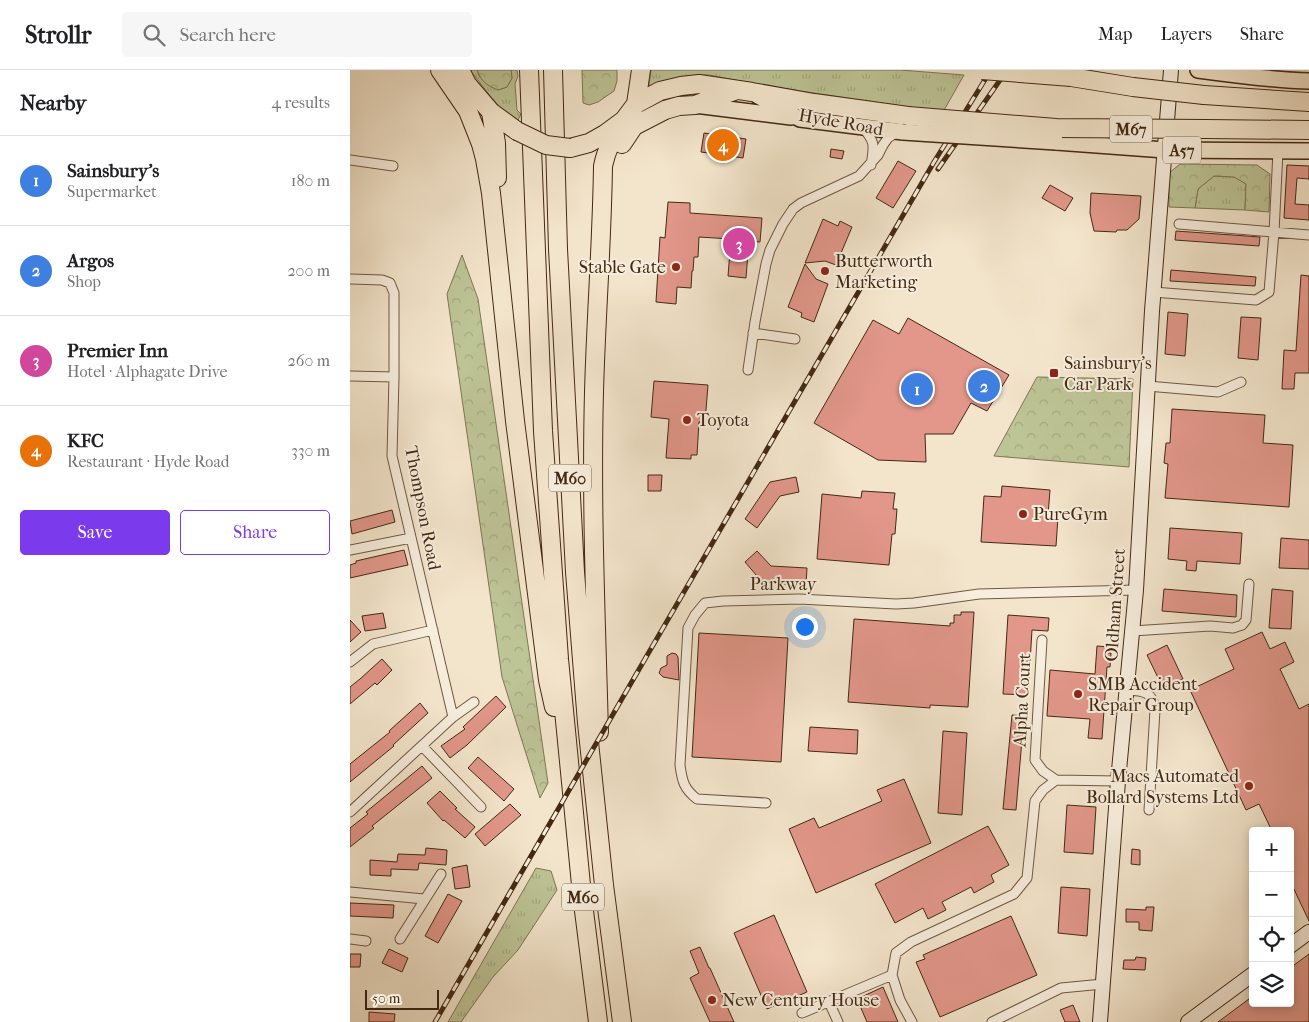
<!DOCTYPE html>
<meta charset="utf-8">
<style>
:root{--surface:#fff;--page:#f6f6f6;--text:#202124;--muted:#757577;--line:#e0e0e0;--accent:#7c3aed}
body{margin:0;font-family:"IM FELL French Canon",serif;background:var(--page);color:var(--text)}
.controls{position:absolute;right:15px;bottom:15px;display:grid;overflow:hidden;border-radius:5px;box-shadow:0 2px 8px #0003}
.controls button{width:45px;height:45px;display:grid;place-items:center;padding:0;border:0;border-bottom:1px solid var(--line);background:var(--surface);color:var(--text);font:25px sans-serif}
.scale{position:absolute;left:15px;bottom:12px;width:74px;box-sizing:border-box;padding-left:5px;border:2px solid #432912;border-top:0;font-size:14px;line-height:18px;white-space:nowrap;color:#432912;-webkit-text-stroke:4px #f7eede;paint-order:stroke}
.you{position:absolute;left:454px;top:556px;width:18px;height:18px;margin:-12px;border:4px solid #fff;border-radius:50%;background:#1a73e8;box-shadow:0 0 0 8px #1a73e833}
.badge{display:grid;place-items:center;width:32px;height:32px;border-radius:50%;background:var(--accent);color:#fff;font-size:16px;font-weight:700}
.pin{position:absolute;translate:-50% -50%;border:2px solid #fff;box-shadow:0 1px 5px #0006}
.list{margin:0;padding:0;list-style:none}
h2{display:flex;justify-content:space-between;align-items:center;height:65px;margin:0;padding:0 20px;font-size:21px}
h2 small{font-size:16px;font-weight:400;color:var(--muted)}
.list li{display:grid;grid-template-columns:32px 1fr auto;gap:15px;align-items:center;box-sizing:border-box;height:90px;padding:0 20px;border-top:1px solid var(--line)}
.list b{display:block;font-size:19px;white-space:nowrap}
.list p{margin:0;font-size:16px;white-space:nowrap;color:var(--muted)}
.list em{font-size:16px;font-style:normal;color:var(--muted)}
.actions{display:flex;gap:10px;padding:15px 20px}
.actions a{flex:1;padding:11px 0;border:1px solid var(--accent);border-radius:5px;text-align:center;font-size:18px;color:var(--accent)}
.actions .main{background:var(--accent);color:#fff}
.icon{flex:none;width:28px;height:28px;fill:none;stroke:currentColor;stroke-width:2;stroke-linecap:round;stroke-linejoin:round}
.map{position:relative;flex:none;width:959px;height:952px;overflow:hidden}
header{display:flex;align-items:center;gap:30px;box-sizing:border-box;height:70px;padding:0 25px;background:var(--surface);border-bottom:1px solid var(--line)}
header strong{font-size:24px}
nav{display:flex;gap:28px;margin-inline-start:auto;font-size:18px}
.search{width:350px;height:45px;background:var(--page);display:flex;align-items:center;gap:12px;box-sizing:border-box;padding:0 18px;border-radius:5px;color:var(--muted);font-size:19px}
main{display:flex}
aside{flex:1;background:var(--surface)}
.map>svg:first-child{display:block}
</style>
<header>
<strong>Strollr</strong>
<div class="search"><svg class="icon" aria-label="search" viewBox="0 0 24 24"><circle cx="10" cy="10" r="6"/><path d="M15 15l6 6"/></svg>Search here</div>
<nav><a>Map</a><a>Layers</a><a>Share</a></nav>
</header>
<main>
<aside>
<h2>Nearby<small>4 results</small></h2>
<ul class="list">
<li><span class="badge" style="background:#3f7fe0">1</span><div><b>Sainsbury's</b><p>Supermarket</p></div><em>180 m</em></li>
<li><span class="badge" style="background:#3f7fe0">2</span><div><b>Argos</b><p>Shop</p></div><em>200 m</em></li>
<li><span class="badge" style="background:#d1479c">3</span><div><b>Premier Inn</b><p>Hotel · Alphagate Drive</p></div><em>260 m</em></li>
<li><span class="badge" style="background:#e8710a">4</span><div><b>KFC</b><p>Restaurant · Hyde Road</p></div><em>330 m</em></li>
</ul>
<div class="actions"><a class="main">Save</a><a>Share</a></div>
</aside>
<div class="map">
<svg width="959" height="952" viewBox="0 0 959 952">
<defs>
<pattern id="grass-tufts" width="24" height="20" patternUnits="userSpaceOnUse" patternTransform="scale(1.25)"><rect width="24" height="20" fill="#bdc496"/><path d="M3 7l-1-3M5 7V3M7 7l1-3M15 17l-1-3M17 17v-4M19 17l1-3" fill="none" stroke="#a4a880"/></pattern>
<pattern id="forest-crowns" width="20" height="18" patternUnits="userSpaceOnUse" patternTransform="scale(1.25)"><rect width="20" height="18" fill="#bdc496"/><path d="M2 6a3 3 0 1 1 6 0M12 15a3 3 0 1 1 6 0" fill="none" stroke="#a4a880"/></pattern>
</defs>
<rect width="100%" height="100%" fill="#f3e5cc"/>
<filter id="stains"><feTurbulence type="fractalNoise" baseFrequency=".004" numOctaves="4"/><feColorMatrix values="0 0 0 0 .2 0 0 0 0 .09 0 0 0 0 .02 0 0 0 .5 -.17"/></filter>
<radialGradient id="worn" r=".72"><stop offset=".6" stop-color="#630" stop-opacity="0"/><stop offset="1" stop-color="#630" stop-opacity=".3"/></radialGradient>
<path fill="url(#grass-tufts)" stroke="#807654" d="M 120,0 L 127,0 L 129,6 L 148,20 L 157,17 L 162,8 L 161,0 L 167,0 L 168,6 L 165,14 L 167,40 L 171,44 L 168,50 L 150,37 L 141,27 Z
M 301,0 L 550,0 L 614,5 L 593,42 L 416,16 L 359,5 L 347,5 L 334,7 L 298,22 Z
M 864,106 L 885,107 L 896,114 L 895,140 L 845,138 L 848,119 Z
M 186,798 L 201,801 L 207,820 L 168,880 L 143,907 L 111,952 L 98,952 Z"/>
<path fill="url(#forest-crowns)" stroke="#807654" d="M 127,0 L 161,0 L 162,8 L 157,17 L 148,20 C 136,15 132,12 127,0 Z
M 232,0 L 267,0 L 267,11 L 264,21 L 248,32 L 239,35 L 233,33 Z
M 830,94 L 907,95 L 920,104 L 919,142 L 895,140 L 896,114 L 884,107 L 864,106 L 848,119 L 845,138 L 819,137 L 819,103 Z
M 112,185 L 128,229 L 198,713 L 190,728 L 152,607 L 97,224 Z
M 687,307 L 783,309 L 779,397 L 644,386 Z"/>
<path fill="#e2978a" stroke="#432912" d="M 354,63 L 396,69 L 393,88 L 351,82 Z
M 481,79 L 494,81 L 492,89 L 480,87 Z
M 548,91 L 566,101 L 543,138 L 526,128 Z
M 937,95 L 959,96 L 959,109 L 947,108 L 945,134 L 959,135 L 959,150 L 934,148 Z
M 700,115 L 723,128 L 715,141 L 692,128 Z
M 741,123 L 791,126 L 789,149 L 777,160 L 767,160 L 766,162 L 744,161 L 740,143 Z
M 318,132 L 340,133 L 340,143 L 412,148 L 410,172 L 399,171 L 396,208 L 378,206 L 381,169 L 349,167 L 348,187 L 344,187 L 343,201 L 342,201 L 341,218 L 327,217 L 326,234 L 306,232 L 310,167 L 315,168 Z
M 473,149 L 488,156 L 490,151 L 502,157 L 486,195 L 475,191 L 455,193 Z
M 826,161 L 910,167 L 909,176 L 825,170 Z
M 455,194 L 466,209 L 478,214 L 464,252 L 451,247 L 452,243 L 438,237 Z
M 821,200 L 906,207 L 905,216 L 820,211 Z
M 951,205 L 959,206 L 959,303 L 945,303 L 944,319 L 932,319 L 934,280 L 946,281 Z
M 818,242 L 838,244 L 835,286 L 815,284 Z
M 891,247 L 911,248 L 908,290 L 888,288 Z
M 558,248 L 659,305 L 637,341 L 621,333 L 603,364 L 575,364 L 576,392 L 528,390 L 464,353 L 523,250 L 549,264 Z
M 304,311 L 358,315 L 355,352 L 349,352 L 347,385 L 341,385 L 341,389 L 316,388 L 319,349 L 301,347 Z
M 822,339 L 915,345 L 913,373 L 943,375 L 939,437 L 815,428 L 818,394 L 814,393 L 816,373 L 820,373 Z
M 298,405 L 312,405 L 311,421 L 298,421 Z
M 446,407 L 449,422 L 430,426 L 407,458 L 395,449 L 420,412 Z
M 652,416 L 700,420 L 698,446 L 708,447 L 706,476 L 631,472 L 634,426 L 651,427 Z
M 512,421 L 545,423 L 543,439 L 547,439 L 545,464 L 542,464 L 539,495 L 467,489 L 472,424 L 511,428 Z
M 42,440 L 45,452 L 2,464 L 0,451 Z
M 820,458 L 892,463 L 890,494 L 847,491 L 846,501 L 836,500 L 837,491 L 818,489 Z
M 931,468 L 959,470 L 959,499 L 929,498 Z
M 54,480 L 58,495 L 0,508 L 0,495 L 6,493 L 6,491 Z
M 407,481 L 421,496 L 457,498 L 456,515 L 413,513 L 395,492 Z
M 814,519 L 887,525 L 886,547 L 812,541 Z
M 922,519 L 943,521 L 941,559 L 919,558 Z
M 611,542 L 624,542 L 618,637 L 580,635 L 580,638 L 498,632 L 504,549 L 600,556 L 600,553 L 604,553 L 604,545 L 611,545 Z
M 33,543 L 36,558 L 15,561 L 12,546 Z
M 658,545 L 699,548 L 698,561 L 682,560 L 678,625 L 653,624 Z
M 0,550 L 11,562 L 0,572 Z
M 912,562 L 920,579 L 935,572 L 944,592 L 930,599 L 949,639 L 959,634 L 959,851 L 940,811 L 940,761 L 922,761 L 909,734 L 896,740 L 840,620 L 884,599 L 875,579 Z
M 349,563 L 438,568 L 431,692 L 342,687 Z
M 817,575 L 833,609 L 813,618 L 797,585 Z
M 747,576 L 759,577 L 758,583 L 761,583 L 760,597 L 757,597 L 752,669 L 738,668 L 740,649 L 697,646 L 700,600 L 745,604 Z
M 322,583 L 326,584 L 328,587 L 329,610 L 313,607 L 309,603 L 311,598 L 317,595 L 317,586 Z
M 32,589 L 42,600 L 27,615 L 25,613 L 0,634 L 0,617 L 10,609 Z
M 146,626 L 156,637 L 117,675 L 100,688 L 91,676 L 115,659 L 113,657 Z
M 70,633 L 78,643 L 43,675 L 44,676 L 0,712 L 0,694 L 40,662 L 39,661 Z
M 662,645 L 674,646 L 666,740 L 653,739 Z
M 460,657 L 508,660 L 507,684 L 458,681 Z
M 593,661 L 617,663 L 612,745 L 588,743 Z
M 128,687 L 164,719 L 154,731 L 118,698 Z
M 72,696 L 82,708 L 22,756 L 24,758 L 0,777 L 0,758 L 18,744 L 16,742 Z
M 554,709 L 581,773 L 466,823 L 439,759 L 464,748 L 469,758 L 532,731 L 527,720 Z
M 90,721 L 107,738 L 105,739 L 125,757 L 115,768 L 94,750 L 93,751 L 77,733 Z
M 160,734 L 171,745 L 135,776 L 125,764 Z
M 717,735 L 746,737 L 743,784 L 714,782 Z
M 638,756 L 659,795 L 641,805 L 644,812 L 624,823 L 621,817 L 592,832 L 596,840 L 578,849 L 573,838 L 545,853 L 525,814 Z
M 76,778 L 97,780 L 96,795 L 69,793 L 68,800 L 41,799 L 41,806 L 20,805 L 20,790 L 47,792 L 48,784 L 75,785 Z
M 782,779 L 790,780 L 790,795 L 781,794 Z
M 117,795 L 120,817 L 105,819 L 102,798 Z
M 711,817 L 740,819 L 737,866 L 708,863 Z
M 98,824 L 112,831 L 88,873 L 75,866 Z
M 0,833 L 44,835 L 43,848 L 0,846 Z
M 796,837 L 804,837 L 802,861 L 789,860 L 789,852 L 776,852 L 776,839 L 796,840 Z
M 424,845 L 457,922 L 417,939 L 384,863 Z
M 661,846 L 687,905 L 590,947 L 566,892 L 575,889 L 573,885 Z
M 350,877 L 359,898 L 360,898 L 384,952 L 360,952 L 340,908 L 349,903 L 340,881 Z
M 39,879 L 58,888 L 52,902 L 32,893 Z
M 0,884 L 11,884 L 10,897 L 0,897 Z
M 959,884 L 959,952 L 868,952 L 903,926 L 903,933 L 940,933 L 940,898 Z
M 786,887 L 796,888 L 795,900 L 773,899 L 774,890 L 785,890 Z
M 533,917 L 548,952 L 517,952 L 507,929 Z
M 723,935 L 730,952 L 715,952 L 710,940 Z
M 19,942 L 45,944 L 44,952 L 19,952 Z"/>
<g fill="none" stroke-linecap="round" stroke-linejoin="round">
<defs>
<path id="street" d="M 512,57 C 526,72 524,76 521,95
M 0,90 L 43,96
M 829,154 L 959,165
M 0,209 L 32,210 L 40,213 L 44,223 L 44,307 L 42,386 L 103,647
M 803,222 L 906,230 L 919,222 L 924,162 L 928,81
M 403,263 L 445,269
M 398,300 L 405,252 L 416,194 L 420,180 L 433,154 L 443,139 L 451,133 L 509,106 L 528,85 L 533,75 L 538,68 L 547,62
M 0,306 L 44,307
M 797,316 L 868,322 L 891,312
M 0,480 L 61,468
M 782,561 L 860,556 L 883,558 L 892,555 L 896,550 L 899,514
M 692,570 L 685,690 L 693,701 L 706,710 L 768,711
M 0,592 L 23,574 L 83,560
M 776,620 C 793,621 803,621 805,640 L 799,740
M 72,676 L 131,737
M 416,733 L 347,729 C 334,719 332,711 330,695 L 338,558 L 345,545 L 355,533 L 373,531 L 449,529 L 546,534 L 564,533 L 629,524 L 786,520
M 0,742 L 103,647 L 124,632
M 0,822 L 74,829
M 0,869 L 16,871
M 50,869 L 91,804
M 479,932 L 488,952
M 452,943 L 542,905
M 562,952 L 550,930 L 542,905 L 546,883 L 561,872 L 664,824 L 677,808 L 685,731 L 693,720 L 706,710
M 642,952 L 711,918 L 753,914"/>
<path id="secondary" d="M 940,876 L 959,862
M 750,952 L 768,711 L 786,520 L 802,241 L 821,0
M 838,952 L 903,904"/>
<path id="primary" d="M 848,0 C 885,5 922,10 959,11
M 408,26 L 450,49 L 553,62
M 345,35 L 441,47
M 706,72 L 815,80 L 959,81"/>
<path id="highway" d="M 90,0 L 118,41 L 131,74 L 135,89 L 141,123 L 165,351 L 198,610 L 204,637
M 110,0 L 117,14 L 141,42 L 167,61
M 179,0 L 193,361 L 209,589 L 232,825 L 248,952
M 203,0 L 208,179 L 225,502 L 237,653 L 254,815 L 272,952
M 721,7 L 783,17
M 854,25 L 959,32
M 286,34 L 310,21 L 331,16 L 349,14 L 402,22 L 464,33 L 558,46
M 141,42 L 146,73 L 147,108
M 856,59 L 959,60
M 272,74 L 284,56 L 315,40 L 329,36 L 345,35 L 384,21
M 220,78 L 239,73 L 255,64 L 274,50 L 286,34 L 291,0
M 249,662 C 246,549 241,436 244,322 C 246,247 252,171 253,96 C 257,77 264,66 274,50"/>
</defs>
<use href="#street" stroke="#6f5840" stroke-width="11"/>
<use href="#secondary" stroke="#432912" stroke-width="16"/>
<use href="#primary" stroke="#432912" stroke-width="18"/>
<use href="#highway" stroke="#432912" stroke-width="20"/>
<use href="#street" stroke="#f7eede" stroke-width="9"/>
<use href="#secondary" stroke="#f7eede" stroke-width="14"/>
<use href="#primary" stroke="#f3e5cc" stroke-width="15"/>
<use href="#highway" stroke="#f3e5cc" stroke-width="18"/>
<defs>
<path id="rail" d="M 588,99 L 657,0
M 85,952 L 295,589 L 584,92 L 641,0"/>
</defs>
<use href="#rail" stroke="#432912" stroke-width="5"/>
<use href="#rail" stroke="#f7eede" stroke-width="3" stroke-dasharray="9" stroke-linecap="butt"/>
<defs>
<path id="primary-bridge" d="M 553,62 L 706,72"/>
<path id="highway-bridge" d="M 632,0 L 721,7
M 783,17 L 854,25
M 558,46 L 706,58 L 856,59
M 167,61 L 196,75 L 220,78"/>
</defs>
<use href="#primary-bridge" stroke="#432912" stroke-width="18" stroke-linecap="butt"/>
<use href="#highway-bridge" stroke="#432912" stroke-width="20" stroke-linecap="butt"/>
<use href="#primary-bridge" stroke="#f3e5cc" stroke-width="15"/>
<use href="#highway-bridge" stroke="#f3e5cc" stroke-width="18"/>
</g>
<g fill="#8f2418" stroke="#f7eede" stroke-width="2">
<circle cx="326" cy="197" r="5"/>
<circle cx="475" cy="201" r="5"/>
<rect x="699" y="298" width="10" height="10" rx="2.5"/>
<circle cx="337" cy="350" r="5"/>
<circle cx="673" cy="444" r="5"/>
<circle cx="728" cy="624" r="5"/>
<circle cx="899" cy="716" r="5"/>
<circle cx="362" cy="930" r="5"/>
</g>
<g text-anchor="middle" stroke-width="4" stroke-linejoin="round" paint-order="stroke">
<g fill="#f7eede" stroke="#79644f" stroke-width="1">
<rect x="760" y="45.5" width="42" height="27" rx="4"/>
<rect x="813" y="66.5" width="38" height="27" rx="4"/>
<rect x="199" y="394.5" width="42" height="27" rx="4"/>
<rect x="212" y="813.5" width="42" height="27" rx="4"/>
</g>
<g font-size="16" font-weight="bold" fill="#432912">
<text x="781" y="65">M67</text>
<text x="832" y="86">A57</text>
<text x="220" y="414">M60</text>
<text x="233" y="833">M60</text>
</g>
<g font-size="18" fill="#432912" stroke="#f7eede">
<text transform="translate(491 52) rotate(10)" y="6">Hyde Road</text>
<text transform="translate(73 438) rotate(79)" y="6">Thompson Road</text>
<text x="433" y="520">Parkway</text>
<text transform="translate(765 535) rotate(-86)" y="6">Oldham Street</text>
<text transform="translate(672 630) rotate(-87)" y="6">Alpha Court</text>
</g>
<g font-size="18" fill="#432912" stroke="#f7eede" text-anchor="start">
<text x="485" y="197">Butterworth<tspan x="485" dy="21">Marketing</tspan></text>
<text x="316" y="203" text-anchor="end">Stable Gate</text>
<text x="714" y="299">Sainsbury's<tspan x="714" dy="21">Car Park</tspan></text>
<text x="347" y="356">Toyota</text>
<text x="683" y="450">PureGym</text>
<text x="738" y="620">SMB Accident<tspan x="738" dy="21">Repair Group</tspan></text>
<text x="889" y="712" text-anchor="end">Macs Automated<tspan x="889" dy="21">Bollard Systems Ltd</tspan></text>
<text x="372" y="936">New Century House</text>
</g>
</g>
<rect width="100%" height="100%" filter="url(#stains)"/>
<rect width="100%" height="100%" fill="url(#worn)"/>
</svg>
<div class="controls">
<button>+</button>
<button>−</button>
<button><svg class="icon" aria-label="locate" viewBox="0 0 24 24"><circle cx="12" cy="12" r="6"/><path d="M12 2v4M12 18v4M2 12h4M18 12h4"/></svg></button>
<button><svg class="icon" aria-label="layers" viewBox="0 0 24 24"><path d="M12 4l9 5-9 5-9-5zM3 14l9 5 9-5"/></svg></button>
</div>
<div class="scale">50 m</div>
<div class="you"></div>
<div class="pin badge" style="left:567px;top:319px;background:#3f7fe0">1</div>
<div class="pin badge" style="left:634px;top:316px;background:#3f7fe0">2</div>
<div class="pin badge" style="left:389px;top:174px;background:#d1479c">3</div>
<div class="pin badge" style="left:373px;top:75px;background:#e8710a">4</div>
</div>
</main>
